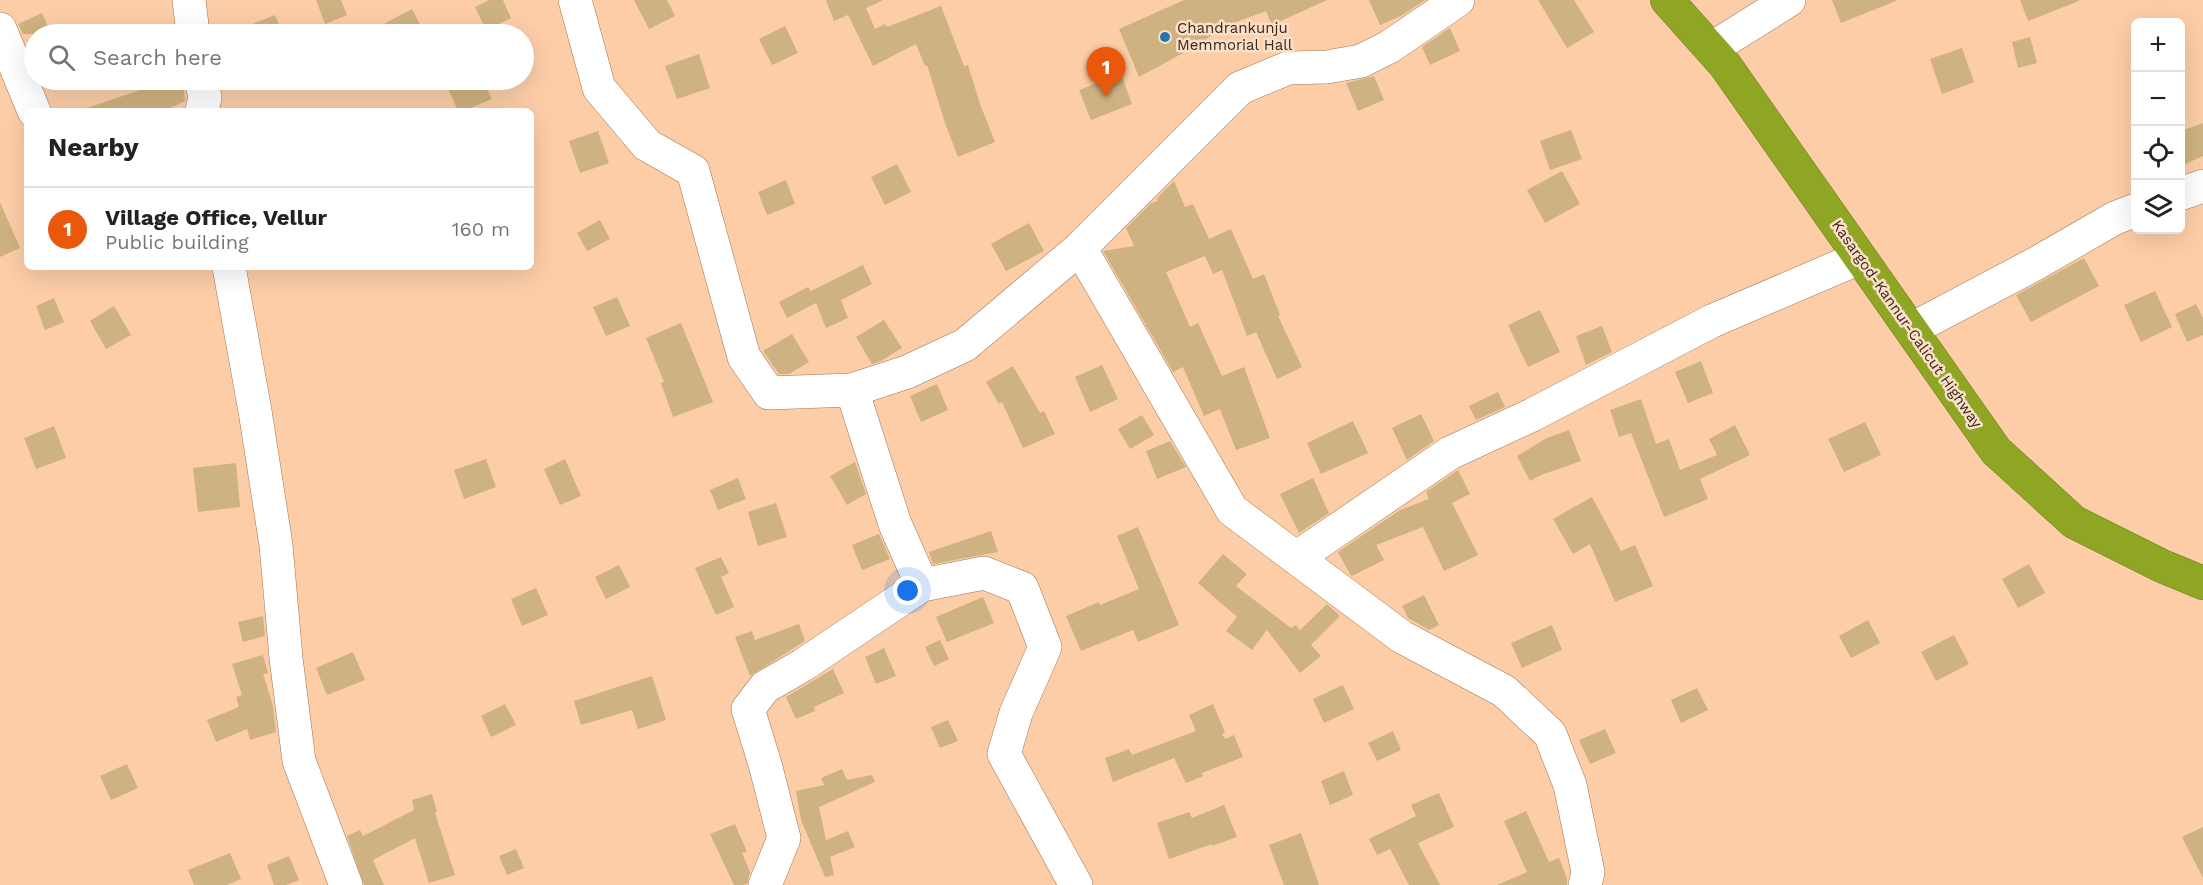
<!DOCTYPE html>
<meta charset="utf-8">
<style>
:root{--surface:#fff;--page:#f2f2f2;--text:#222;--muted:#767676;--line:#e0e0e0;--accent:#ea580c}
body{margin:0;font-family:"Work Sans",sans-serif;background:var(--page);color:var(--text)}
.controls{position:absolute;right:18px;top:18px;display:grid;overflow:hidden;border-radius:9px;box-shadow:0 6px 24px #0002}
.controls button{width:54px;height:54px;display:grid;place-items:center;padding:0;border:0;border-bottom:2px solid var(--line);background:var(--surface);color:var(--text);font:30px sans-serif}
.you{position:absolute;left:908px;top:591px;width:21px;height:21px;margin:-15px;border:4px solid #fff;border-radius:50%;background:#1a73e8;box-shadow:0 0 0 9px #1a73e833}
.badge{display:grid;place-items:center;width:39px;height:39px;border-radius:50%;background:var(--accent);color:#fff;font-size:20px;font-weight:700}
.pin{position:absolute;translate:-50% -50px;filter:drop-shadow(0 2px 3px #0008)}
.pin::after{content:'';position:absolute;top:32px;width:21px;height:18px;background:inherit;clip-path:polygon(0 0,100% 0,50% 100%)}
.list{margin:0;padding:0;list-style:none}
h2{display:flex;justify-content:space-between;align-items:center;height:78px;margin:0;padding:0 24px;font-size:26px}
h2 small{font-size:20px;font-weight:400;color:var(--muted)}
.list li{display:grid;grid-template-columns:39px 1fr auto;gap:18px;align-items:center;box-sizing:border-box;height:84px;padding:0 24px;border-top:2px solid var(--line)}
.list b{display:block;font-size:22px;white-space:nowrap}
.list p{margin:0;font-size:20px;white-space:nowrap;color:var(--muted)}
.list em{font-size:20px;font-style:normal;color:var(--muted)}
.icon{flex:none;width:33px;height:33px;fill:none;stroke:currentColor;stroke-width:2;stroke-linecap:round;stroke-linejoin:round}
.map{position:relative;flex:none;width:2203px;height:885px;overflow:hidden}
.search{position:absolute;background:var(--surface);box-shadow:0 6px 24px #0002;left:24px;top:24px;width:510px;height:66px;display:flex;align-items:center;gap:15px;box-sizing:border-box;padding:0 21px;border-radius:33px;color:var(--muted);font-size:22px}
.panel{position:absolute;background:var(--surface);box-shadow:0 6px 24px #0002;left:24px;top:108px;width:510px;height:162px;border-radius:9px}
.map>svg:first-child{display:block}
</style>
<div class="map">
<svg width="2203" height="885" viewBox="0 0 2203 885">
<rect width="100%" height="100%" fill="#fccda7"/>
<path fill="#cfb281" d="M 316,0 L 341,0 L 347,15 L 325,24 Z
M 489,0 L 503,0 L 511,18 L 486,30 L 475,7 Z
M 634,0 L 667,0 L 675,16 L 649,29 Z
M 826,0 L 883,0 L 866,8 L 875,29 L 885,24 L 887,27 L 941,6 L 964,66 L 968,65 L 980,104 L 995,142 L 958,157 L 945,123 L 927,65 L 925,66 L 916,44 L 873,66 L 848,15 L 834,21 Z
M 1184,0 L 1327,0 L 1272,25 L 1266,11 L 1223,27 L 1198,45 L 1139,77 L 1119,29 Z
M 1369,0 L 1425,0 L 1401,16 L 1380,25 Z
M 1538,0 L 1574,0 L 1594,32 L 1567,48 Z
M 1832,0 L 1896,0 L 1896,1 L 1841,23 Z
M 2020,0 L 2079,0 L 2079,1 L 2028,21 Z
M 412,9 L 425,34 L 365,34 Z
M 42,13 L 51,34 L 23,34 L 18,24 Z
M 275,15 L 283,34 L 227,34 Z
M 785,26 L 798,53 L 772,65 L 759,39 Z
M 1450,28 L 1460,51 L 1430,65 L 1422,47 Z
M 2030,37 L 2037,63 L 2018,68 L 2012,42 Z
M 1962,48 L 1974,82 L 1942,94 L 1930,59 Z
M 699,54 L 710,88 L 677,99 L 665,66 Z
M 1121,74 L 1132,104 L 1091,120 L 1079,90 Z
M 1374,76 L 1384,100 L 1358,111 L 1346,83 Z
M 160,80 L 183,80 L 185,101 L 164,111 L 88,111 L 87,108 L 152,86 L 151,84 Z
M 462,80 L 483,80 L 492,99 L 463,111 L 458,111 L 447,86 Z
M 2203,123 L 2203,156 L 2181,166 L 2181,131 Z
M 1571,130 L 1582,159 L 1550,170 L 1540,141 Z
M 598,131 L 609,163 L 580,173 L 569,141 Z
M 897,164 L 911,192 L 885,205 L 871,177 Z
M 1562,171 L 1580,204 L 1545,223 L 1527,190 Z
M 786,180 L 795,204 L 767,215 L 758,192 Z
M 1174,181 L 1185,207 L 1193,204 L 1209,239 L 1231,229 L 1253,279 L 1264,274 L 1280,315 L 1278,316 L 1302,367 L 1277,379 L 1256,332 L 1247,336 L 1222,270 L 1213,274 L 1205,256 L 1166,272 L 1190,327 L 1198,323 L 1222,376 L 1244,367 L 1270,438 L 1236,450 L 1220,409 L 1204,416 L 1183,367 L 1173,372 L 1103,251 L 1134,246 L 1126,228 L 1151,203 L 1158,201 L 1157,198 Z
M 0,202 L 20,248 L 0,257 Z
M 600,220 L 610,239 L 587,251 L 577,233 Z
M 1029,223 L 1044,251 L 1006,271 L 991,244 Z
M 2084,258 L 2099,286 L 2031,322 L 2016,295 Z
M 863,265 L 872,284 L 841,300 L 848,318 L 826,328 L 816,303 L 787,318 L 779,302 L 808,287 L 812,293 L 811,291 Z
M 2155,291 L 2172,327 L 2141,342 L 2124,305 Z
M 617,297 L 630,326 L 606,336 L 593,307 Z
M 54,298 L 64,322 L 45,330 L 36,306 Z
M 2196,304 L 2203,318 L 2203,335 L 2187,342 L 2175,314 Z
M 114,306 L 131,335 L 106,349 L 90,321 Z
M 1540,310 L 1560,352 L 1528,367 L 1508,325 Z
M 884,320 L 902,348 L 881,361 L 872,364 L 856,337 Z
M 681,323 L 713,402 L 673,417 L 661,383 L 664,382 L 646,338 Z
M 1602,326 L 1612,352 L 1586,365 L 1576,336 Z
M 792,334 L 809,362 L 789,374 L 779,374 L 763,351 Z
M 1701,361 L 1713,393 L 1688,403 L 1675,372 Z
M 1102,365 L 1118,399 L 1090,412 L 1075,377 Z
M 1013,366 L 1040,413 L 1044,411 L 1055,434 L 1023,448 L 1002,402 L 999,404 L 986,382 Z
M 937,384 L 948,410 L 921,422 L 910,396 Z
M 1498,392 L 1505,407 L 1476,420 L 1469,406 Z
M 1641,399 L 1656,444 L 1669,439 L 1680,470 L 1717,455 L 1709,439 L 1735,425 L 1750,455 L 1700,479 L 1708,499 L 1664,517 L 1631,433 L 1619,437 L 1610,410 Z
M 1421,414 L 1434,441 L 1407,460 L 1392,428 Z
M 1142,415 L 1154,435 L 1130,449 L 1118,429 Z
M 1353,421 L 1368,453 L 1321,474 L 1307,443 Z
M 1865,422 L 1881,455 L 1844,472 L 1828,439 Z
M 54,426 L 66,458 L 36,469 L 24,438 Z
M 1569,430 L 1581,461 L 1541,475 L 1530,481 L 1517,456 L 1547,438 Z
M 1170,441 L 1186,467 L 1157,479 L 1146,451 Z
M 486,459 L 496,487 L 464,499 L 454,470 Z
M 565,459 L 581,496 L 560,505 L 544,469 Z
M 855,462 L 866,494 L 847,505 L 830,476 Z
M 236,463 L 240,507 L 198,512 L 193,468 Z
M 1458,470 L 1470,494 L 1452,503 L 1478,555 L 1444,571 L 1423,527 L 1376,545 L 1384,560 L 1352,576 L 1350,574 L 1338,552 L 1400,510 L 1429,499 L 1426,492 Z
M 738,478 L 746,499 L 718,510 L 710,490 Z
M 1313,478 L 1329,513 L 1299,533 L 1280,494 Z
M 1592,497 L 1621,551 L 1635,545 L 1653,586 L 1615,602 L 1590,544 L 1573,554 L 1553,519 Z
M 776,503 L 787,537 L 758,546 L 748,512 Z
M 1138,527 L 1179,625 L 1138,642 L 1133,630 L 1081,651 L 1066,616 L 1099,602 L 1100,605 L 1139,589 L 1117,536 Z
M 991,531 L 998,552 L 933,564 L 929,552 Z
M 879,534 L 890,559 L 862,570 L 852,545 Z
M 1223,554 L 1247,574 L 1236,586 L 1291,628 L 1296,625 L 1300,630 L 1327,604 L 1340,616 L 1311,645 L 1321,656 L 1300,673 L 1267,630 L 1252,650 L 1226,631 L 1237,617 L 1198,583 Z
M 721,557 L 729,573 L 721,577 L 734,607 L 716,615 L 695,568 Z
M 2029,564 L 2045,593 L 2018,608 L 2002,579 Z
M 619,565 L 630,587 L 606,599 L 595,577 Z
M 536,588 L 548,615 L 522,626 L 511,599 Z
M 1424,595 L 1439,625 L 1429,630 L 1408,618 L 1402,606 Z
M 983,597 L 994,623 L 947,642 L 936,617 Z
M 263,616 L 265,636 L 243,642 L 238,622 Z
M 1868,620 L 1880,643 L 1851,658 L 1839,636 Z
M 799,624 L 805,641 L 750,676 L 735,637 L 752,631 L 755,640 Z
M 1552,625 L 1562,650 L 1522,668 L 1511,643 Z
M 1954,635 L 1969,664 L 1936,681 L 1921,652 Z
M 940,640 L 949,659 L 934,666 L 925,647 Z
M 884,648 L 896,676 L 876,684 L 865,657 Z
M 353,652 L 365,680 L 327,695 L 316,668 Z
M 263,655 L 268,673 L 263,674 L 273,706 L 276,732 L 250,740 L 247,729 L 216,742 L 207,720 L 239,707 L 236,697 L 242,695 L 232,664 Z
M 833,669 L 844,693 L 814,707 L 815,711 L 796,719 L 786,697 Z
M 652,676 L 666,720 L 638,729 L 632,710 L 581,725 L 574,701 Z
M 1343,685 L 1354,709 L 1324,723 L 1313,699 Z
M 1697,688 L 1708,710 L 1681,723 L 1671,700 Z
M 505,704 L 516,725 L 491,737 L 481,716 Z
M 1213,704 L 1225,732 L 1222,734 L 1225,739 L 1234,735 L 1243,757 L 1202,773 L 1203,776 L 1186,783 L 1174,758 L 1113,782 L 1105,758 L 1129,749 L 1132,755 L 1196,731 L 1189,715 Z
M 948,720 L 958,741 L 940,748 L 931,727 Z
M 1605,729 L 1616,753 L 1590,764 L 1579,740 Z
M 1393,731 L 1401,750 L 1377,761 L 1368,743 Z
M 127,764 L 138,788 L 111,800 L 100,776 Z
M 842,769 L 847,780 L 872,775 L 875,782 L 819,807 L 826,840 L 848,831 L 855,847 L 830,857 L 834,875 L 825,877 L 801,820 L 796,791 L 824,785 L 821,778 Z
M 1344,771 L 1353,795 L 1330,805 L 1321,781 Z
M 1439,793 L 1454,827 L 1418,843 L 1440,885 L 1409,885 L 1390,849 L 1377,855 L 1369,839 L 1416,816 L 1411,805 Z
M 432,794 L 437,812 L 435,813 L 455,875 L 429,883 L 415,838 L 373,860 L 384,885 L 364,885 L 347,836 L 360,830 L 363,836 L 414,810 L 412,800 Z
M 1224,805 L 1237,837 L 1212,846 L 1212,844 L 1169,859 L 1157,823 L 1189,812 L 1192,818 Z
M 1526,811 L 1549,862 L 1559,858 L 1567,878 L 1567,885 L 1497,885 L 1527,872 L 1504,821 Z
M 735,824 L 747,852 L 742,853 L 750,872 L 747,884 L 743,885 L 734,885 L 710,834 Z
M 2203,827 L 2203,878 L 2182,837 Z
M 1301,833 L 1319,885 L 1284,885 L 1269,845 Z
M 516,849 L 524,868 L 507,875 L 499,856 Z
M 230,853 L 241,879 L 227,885 L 194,885 L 188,870 Z
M 289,856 L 299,880 L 286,885 L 274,885 L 267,865 Z"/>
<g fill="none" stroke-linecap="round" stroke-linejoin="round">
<defs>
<path id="minor" d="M 189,0 L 193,34
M 575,0 L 599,88 L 647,145 L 693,171 L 744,357 L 769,393 L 852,390 L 907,372 L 965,345 L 1080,248 L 1240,88 L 1288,68 L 1327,67 L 1361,61 L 1389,47 L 1458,0
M 0,29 L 34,111
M 1711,49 L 1789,0
M 201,80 L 205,97 L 202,111
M 2180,194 L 2203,186
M 1080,248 L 1232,510 L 1402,637 L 1504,691 L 1550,734 L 1570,785 L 1588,872 L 1585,885
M 229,267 L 255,411 L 276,545 L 286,658 L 299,761 L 346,885
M 1912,329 L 2035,264 L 2115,218 L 2136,210
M 852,390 L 895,524 L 922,585 L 984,573 L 1022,588 L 1045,647 L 1016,713 L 1004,754 L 1076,885
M 1296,558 L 1450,453 L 1532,415 L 1712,321 L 1859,258
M 765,885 L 784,838 L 765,764 L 748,709 L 765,687 L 803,665 L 922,585"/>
<path id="highway" d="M 1667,0 L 1725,65 L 1996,451 L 2074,522 L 2162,566 L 2203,583"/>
</defs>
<use href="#minor" stroke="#a17652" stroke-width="34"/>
<use href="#highway" stroke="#717a20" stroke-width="34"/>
<use href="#minor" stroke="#fff" stroke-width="33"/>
<use href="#highway" stroke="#8ea623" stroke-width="33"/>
</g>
<circle fill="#2576a7" stroke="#fcdfc8" stroke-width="2" cx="1165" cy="37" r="6"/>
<g text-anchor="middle" stroke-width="5" stroke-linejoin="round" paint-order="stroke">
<g font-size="15" fill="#3a2819" stroke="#fcdfc8" text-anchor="start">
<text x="1177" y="33">Chandrankunju<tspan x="1177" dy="17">Memmorial Hall</tspan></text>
</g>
<g font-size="15" fill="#3a2819" stroke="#fcdfc8">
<text transform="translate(1907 324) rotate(55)" y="5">Kasargod-Kannur-Calicut Highway</text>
</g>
</g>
</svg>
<div class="controls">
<button>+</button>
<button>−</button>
<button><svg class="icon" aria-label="locate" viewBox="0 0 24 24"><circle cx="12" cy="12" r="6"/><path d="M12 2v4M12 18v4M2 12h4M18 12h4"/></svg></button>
<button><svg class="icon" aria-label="layers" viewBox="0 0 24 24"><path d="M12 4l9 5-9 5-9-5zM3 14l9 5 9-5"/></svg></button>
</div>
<div class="you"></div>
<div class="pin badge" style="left:1106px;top:97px">1</div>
<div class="search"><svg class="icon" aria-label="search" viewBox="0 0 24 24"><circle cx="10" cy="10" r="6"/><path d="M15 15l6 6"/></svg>Search here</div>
<section class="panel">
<h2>Nearby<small></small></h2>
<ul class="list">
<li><span class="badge">1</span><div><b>Village Office, Vellur</b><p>Public building</p></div><em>160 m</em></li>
</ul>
</section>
</div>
